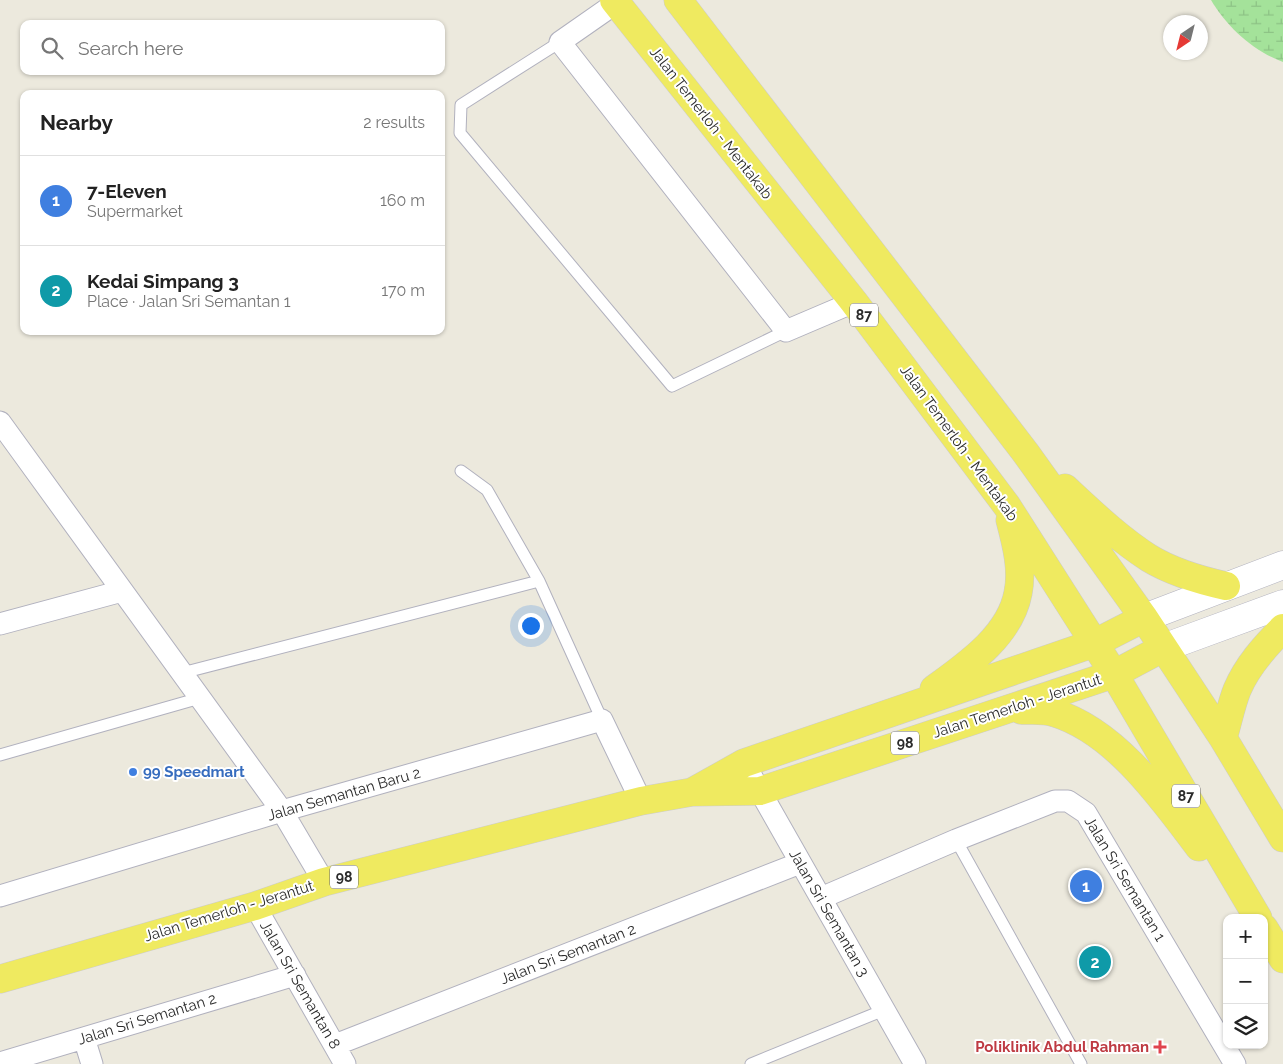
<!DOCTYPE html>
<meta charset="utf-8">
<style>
:root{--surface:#fff;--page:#f2f2f2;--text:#222;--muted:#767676;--line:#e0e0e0;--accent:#111827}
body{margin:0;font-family:Raleway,sans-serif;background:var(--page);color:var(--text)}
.controls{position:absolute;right:15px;bottom:15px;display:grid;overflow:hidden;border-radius:10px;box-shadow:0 1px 4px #0004}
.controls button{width:45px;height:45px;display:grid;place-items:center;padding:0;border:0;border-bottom:1px solid var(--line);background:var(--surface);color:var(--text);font:25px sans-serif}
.compass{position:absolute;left:1163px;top:15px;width:45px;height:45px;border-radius:50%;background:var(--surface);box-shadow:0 1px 4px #0004;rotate:215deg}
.you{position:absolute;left:530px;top:625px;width:18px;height:18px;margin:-12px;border:4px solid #fff;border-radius:50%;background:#1a73e8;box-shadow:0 0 0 8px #1a73e833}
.badge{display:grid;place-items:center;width:32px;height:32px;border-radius:50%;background:var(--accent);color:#fff;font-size:16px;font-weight:700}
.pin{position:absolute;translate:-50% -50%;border:2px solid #fff;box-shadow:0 1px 5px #0006}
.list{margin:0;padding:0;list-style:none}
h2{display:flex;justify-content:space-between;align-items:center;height:65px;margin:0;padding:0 20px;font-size:21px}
h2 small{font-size:16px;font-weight:400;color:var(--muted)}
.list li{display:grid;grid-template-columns:32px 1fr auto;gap:15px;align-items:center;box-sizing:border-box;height:90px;padding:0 20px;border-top:1px solid var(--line)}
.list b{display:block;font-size:19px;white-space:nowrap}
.list p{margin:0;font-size:16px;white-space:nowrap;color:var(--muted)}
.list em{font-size:16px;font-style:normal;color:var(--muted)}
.icon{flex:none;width:28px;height:28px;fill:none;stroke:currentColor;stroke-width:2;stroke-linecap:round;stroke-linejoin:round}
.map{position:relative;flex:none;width:1283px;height:1064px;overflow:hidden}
.search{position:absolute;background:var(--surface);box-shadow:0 1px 4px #0004;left:20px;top:20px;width:425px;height:55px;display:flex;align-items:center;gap:12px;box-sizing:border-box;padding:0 18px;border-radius:10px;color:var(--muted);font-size:19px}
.panel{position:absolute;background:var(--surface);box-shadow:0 1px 4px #0004;left:20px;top:90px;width:425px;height:245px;border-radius:10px}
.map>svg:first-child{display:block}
</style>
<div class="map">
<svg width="1283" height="1064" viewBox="0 0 1283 1064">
<defs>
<pattern id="wetland-marsh" width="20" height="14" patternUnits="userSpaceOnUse" patternTransform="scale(1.25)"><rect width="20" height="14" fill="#a4e29a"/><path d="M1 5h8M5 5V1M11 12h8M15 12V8" fill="none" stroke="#8dc285"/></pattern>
</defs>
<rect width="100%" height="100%" fill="#ece9dd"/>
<path fill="url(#wetland-marsh)" d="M 1211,0 L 1283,0 L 1283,62 C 1253,51 1227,27 1211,0 Z"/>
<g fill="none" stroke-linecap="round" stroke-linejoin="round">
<defs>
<path id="lane" d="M 560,42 L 461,105 L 460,133 L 672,386 L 786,331
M 461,471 L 487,490 L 539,581 L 602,720
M 182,673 L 539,581
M 0,755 L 200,698
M 956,840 L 1081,1064
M 751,1064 L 884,1010"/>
<path id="street" d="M 616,3 L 560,42 L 786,331 L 854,302
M 0,422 L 282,811 L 324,882
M 0,624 L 122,591
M 744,763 L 915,1064
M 0,896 L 282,811 L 602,720 L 641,801
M 821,898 L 956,840 L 1055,801 L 1068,801 L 1086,813 L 1235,1064
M 255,906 L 345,1064
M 84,1038 L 92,1064
M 335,1045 L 800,863
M 0,1063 L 295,975"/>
<path id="secondary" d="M 1144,618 L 1283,565
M 1163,648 L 1283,604"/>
<path id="primary" d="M 614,0 L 854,302 L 1007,506 L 1114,674 L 1258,918
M 678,0 L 1025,452 L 1144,618 L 1223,738 L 1283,838
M 1065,488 C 1092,513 1118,538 1149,558 C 1172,572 1199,580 1226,586
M 934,689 C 967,665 1010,636 1018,593 C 1023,569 1016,543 1010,520
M 1021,710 C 1032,711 1045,709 1055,713 C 1116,732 1162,798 1199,847
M 1223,738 C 1228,722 1231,705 1237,690 C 1247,666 1265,646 1283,628
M 694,791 L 744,763 L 1095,643 L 1144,618
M 1264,928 L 1283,959
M 0,979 L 255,906 L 324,882 L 641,801 L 692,792 L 760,791 L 1114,674 L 1163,648"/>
</defs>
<use href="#lane" stroke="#b1b1be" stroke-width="13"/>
<use href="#street" stroke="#b1b1be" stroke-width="23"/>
<use href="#secondary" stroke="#b1b1be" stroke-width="29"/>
<use href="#primary" stroke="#ccc" stroke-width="29"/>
<use href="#lane" stroke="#fff" stroke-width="11"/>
<use href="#street" stroke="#fff" stroke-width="21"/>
<use href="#secondary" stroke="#fff" stroke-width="28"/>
<use href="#primary" stroke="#efea60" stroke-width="28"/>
</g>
<circle fill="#3f7fe0" stroke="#fff" stroke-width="2" cx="133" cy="772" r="5"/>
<path fill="#e0444e" stroke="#fff" stroke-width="2" d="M1157.5 1039.5h5v5h5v5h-5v5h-5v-5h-5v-5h5z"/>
<g text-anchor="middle" stroke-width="4" stroke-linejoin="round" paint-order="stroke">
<g fill="#fff" stroke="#6b6b6b" stroke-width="1">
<rect x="850" y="303.5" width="28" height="23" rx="4"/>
<rect x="891" y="731.5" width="28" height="23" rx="4"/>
<rect x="1172" y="784.5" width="28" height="23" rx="4"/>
<rect x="330" y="865.5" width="28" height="23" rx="4"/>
</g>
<g font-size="14" font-weight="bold" fill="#2b2b2b">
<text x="864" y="320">87</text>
<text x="905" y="748">98</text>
<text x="1186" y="801">87</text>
<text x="344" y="882">98</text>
</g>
<g font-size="15" fill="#2b2b2b" stroke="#fff">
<text transform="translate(711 123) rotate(52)" y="5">Jalan Temerloh - Mentakab</text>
<text transform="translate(959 443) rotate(54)" y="5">Jalan Temerloh - Mentakab</text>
<text transform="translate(1017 706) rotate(-18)" y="5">Jalan Temerloh - Jerantut</text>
<text transform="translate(344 794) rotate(-16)" y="5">Jalan Semantan Baru 2</text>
<text transform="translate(1125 879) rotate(59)" y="5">Jalan Sri Semantan 1</text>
<text transform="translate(229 911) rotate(-17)" y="5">Jalan Temerloh - Jerantut</text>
<text transform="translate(829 913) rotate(60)" y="5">Jalan Sri Semantan 3</text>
<text transform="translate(568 954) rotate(-21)" y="5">Jalan Sri Semantan 2</text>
<text transform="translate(300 985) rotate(60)" y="5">Jalan Sri Semantan 8</text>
<text transform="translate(147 1019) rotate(-17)" y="5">Jalan Sri Semantan 2</text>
</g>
<g font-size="15" font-weight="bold" fill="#366cbe" stroke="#fff" text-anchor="start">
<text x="143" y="777">99 Speedmart</text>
</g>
<g font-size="15" font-weight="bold" fill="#be3a42" stroke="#fff" text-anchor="end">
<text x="1149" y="1052">Poliklinik Abdul Rahman</text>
</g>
</g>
</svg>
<div class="controls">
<button>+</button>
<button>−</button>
<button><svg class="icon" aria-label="layers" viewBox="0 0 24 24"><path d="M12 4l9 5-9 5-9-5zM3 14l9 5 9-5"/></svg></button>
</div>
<svg class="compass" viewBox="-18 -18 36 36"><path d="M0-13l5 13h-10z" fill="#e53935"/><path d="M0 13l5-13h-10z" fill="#767676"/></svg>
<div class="you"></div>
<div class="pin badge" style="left:1086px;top:886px;background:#3f7fe0">1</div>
<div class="pin badge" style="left:1095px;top:962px;background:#0f9aa8">2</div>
<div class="search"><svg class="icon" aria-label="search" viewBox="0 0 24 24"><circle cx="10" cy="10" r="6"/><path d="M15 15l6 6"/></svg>Search here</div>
<section class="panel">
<h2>Nearby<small>2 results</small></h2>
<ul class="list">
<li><span class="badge" style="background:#3f7fe0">1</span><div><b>7-Eleven</b><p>Supermarket</p></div><em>160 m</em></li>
<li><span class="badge" style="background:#0f9aa8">2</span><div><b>Kedai Simpang 3</b><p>Place · Jalan Sri Semantan 1</p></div><em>170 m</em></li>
</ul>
</section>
</div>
